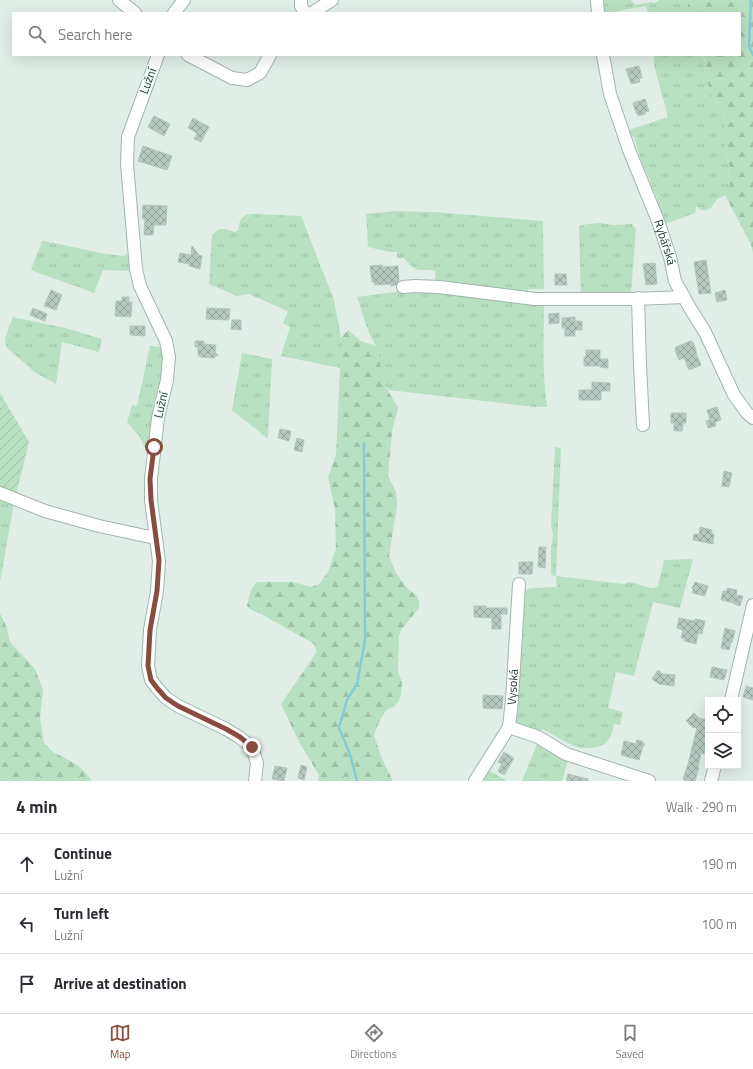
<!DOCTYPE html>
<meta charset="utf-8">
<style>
:root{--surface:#fff;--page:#f2f2f3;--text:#2b2b33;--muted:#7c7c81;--line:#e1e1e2;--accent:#894d40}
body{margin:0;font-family:"Titillium Web",sans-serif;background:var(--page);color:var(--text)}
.controls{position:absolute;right:12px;bottom:12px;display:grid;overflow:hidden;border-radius:0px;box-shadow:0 4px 16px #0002}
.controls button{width:36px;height:36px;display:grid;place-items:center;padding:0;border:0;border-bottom:1px solid var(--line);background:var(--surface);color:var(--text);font:20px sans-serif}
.stop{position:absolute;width:12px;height:12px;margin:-9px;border:3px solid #894d40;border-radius:50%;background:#fff}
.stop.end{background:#894d40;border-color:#fff;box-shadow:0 1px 4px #0008}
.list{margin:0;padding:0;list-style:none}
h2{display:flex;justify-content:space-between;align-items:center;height:52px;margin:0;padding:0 16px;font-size:17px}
h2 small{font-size:13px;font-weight:400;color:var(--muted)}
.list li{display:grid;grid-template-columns:26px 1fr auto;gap:12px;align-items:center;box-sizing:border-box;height:60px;padding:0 16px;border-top:1px solid var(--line)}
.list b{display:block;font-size:15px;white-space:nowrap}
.list p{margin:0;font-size:13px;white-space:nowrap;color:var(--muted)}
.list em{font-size:13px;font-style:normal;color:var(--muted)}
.icon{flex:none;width:22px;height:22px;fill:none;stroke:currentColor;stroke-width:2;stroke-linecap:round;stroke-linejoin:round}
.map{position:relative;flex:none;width:753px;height:781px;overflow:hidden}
.search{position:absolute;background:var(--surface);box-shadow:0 4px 16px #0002;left:12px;right:12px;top:12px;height:44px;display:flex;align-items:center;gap:10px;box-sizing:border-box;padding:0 14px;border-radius:0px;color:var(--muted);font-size:15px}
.sheet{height:232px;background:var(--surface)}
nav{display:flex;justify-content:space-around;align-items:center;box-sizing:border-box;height:56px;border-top:1px solid var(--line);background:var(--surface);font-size:11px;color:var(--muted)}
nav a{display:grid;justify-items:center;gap:2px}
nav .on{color:var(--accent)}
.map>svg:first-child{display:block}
</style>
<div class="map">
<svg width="753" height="781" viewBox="0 0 753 781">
<defs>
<pattern id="grass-tufts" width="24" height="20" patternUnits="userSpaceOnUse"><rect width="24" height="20" fill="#b8e0c2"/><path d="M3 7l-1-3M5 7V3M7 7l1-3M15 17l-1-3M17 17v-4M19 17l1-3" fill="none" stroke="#9ec1a7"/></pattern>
<pattern id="forest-firs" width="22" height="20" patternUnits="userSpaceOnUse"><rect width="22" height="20" fill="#b8e0c2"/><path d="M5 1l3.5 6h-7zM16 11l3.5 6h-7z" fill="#9ec1a7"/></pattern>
<pattern id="garden-furrows" width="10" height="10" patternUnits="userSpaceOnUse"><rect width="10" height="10" fill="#b8e0c2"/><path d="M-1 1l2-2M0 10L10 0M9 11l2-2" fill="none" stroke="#9ec1a7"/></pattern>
<pattern id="building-cross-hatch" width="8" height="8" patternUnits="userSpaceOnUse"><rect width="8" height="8" fill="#b6c8c0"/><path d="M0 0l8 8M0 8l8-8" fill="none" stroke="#94a49d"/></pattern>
</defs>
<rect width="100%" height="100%" fill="#e1ede7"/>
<path fill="url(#grass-tufts)" d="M 602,0 L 631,0 L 635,5 L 651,2 L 654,3 L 660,0 L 687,0 L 688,2 L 688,13 L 648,13 L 646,6 L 607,13 L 603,13 Z
M 654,55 L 700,55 L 704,59 L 705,78 L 708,84 L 708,87 L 716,102 L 719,105 L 723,113 L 724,122 L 727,133 L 724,138 C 727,147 725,157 730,166 L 728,172 L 730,186 L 724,191 L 725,194 L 724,196 L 717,199 L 710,209 C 705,210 701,212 698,207 L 696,207 L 695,208 L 696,210 L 695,213 L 665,224 L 656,195 L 652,189 L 650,180 L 643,167 L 634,137 L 630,136 L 629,130 L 668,117 L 654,65 Z
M 395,211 L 433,212 L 543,221 L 544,289 L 528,289 L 527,293 L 436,285 L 435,270 C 418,270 415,272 404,258 L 397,258 L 397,252 L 390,252 L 368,247 L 366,214 Z
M 251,214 L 301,216 L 334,300 L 343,348 L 343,356 L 340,368 L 281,356 L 290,327 L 283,323 L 288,311 L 249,294 L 237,296 L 209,284 L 212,235 L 219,229 L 226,229 L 235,232 L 238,230 C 240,221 240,215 251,214 Z
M 600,223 L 613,225 L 632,224 L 636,229 L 631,293 L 581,296 L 579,226 L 588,224 Z
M 42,241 L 44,241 L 106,254 L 125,256 L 127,253 L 131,271 L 103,270 L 94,293 L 31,270 Z
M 419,289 L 544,301 C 544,336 542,373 547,407 L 535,407 L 389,390 L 385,385 L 376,346 L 370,335 L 365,322 L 357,297 Z
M 13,317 L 65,328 L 102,339 L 99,352 L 62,342 L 56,384 L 36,373 L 7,348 C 2,339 10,326 13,317 Z
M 150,346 L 161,347 C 167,376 154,416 148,445 L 145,448 L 139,436 L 127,422 L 132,405 L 137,406 Z
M 242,353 L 272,359 L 268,437 L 267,438 L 232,410 Z
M 555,447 L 561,448 L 556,576 L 624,584 C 627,583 631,582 634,583 C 642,585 651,591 658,586 L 664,560 L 693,559 L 680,608 L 653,602 L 634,676 L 616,672 L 608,708 L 623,712 L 620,725 L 614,724 C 613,729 612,735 609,739 C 603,749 588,749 578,747 C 567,744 553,734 542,729 L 539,734 L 512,724 L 524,591 L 532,588 L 557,587 L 556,576 L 551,575 L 551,545 L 552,544 L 553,534 L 551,527 Z
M 0,496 L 14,503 L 0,582 Z
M 538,742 L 568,760 L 562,781 L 522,781 Z
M 488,770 L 507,781 L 482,781 Z"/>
<path fill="url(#forest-firs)" d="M 687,0 L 753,0 L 753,253 L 751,245 L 725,195 L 724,189 L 730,186 L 728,172 L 730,166 C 725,157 727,147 724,138 L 727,133 L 724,122 L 723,113 L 719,105 L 716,102 L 713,98 L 710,93 L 708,84 L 705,78 L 705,69 L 703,64 L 705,59 L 700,55 L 740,55 L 740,13 L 688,13 L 688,2 Z
M 348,330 L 361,341 L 376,346 L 385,385 L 398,408 L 392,432 L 388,476 L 396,492 L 397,505 L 389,556 L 396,573 L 408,589 L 417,596 L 419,602 L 419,608 L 401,630 L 399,636 L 398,672 L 402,682 L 401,695 L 398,702 L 393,707 L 386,710 L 379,722 L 374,735 L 382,759 L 393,781 L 318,781 L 319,775 L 299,742 L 281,704 L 316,653 C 317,647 315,645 311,642 L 261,614 L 250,609 L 247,606 C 249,597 250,589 257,582 L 293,582 L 311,587 L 319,584 L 328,572 L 336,549 L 335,509 L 328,477 L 336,455 L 340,368 L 343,355 L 341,338 Z
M 0,613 L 7,628 L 10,642 L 35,669 L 43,690 L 40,718 L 44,743 L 53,752 L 76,764 L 86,773 L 92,781 L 0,781 Z"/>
<path fill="url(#garden-furrows)" d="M 0,393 L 29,442 L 17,490 L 18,494 L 0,489 Z"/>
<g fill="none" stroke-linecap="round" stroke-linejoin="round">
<path stroke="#85ccd6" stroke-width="2.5" d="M 751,0 L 749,46 L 753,55
M 357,781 L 350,754 L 339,728 L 347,700 L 357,684 L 365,640 L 364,443"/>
</g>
<path fill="url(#building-cross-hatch)" stroke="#b3c7be" d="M 639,66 L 642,78 L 639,79 L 640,82 L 631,84 L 626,69 Z
M 645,99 L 649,111 L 645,112 L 645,114 L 638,116 L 637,113 L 636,113 L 633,103 Z
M 154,116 L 170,124 L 164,136 L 148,127 Z
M 193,118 L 209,127 L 201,142 L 194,139 L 197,133 L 188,128 Z
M 143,146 L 172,156 L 167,170 L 138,161 Z
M 143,205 L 167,206 L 166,225 L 154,225 L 153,235 L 144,235 L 145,219 L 142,219 Z
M 192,246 L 199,255 L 202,256 L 200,269 L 189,266 L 189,264 L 178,262 L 180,253 L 191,255 Z
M 706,260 L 711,293 L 699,294 L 694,262 Z
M 655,263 L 657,284 L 646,285 L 643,264 Z
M 382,265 L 382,267 L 398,266 L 399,281 L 396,285 L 391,286 L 391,284 L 375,285 L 374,282 L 372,282 L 370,266 Z
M 555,274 L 566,274 L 567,285 L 555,285 Z
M 51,290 L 62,295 L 56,310 L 44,306 Z
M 725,290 L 727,300 L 717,302 L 715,293 Z
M 122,297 L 129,297 L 129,302 L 132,302 L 131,317 L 115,316 L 116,301 L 122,301 Z
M 33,308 L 47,314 L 45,321 L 30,315 Z
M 207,308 L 230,309 L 229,320 L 206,319 Z
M 559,313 L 559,323 L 549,324 L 549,314 Z
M 575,317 L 575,321 L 582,321 L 582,330 L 575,330 L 575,336 L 565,336 L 565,328 L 562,328 L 562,318 Z
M 232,320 L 241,320 L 241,330 L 231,329 Z
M 130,326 L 145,326 L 145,336 L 130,335 Z
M 195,341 L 204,341 L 204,344 L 216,345 L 215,352 L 218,355 L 214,358 L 200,357 L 198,355 L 198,347 L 195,347 Z
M 690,341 L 693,342 L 696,350 L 696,353 L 701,365 L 689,370 L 684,358 L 679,360 L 675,350 L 676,347 Z
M 586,350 L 600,350 L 600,359 L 608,359 L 608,368 L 600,367 L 600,366 L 584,366 L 584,357 L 586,357 Z
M 592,382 L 610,383 L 610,391 L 601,391 L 601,400 L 579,400 L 579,390 L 592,390 Z
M 717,407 L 721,420 L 715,422 L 716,426 L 708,428 L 706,421 L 710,420 L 707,410 Z
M 671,413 L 686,413 L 686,423 L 683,423 L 682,431 L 674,431 L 674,423 L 671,423 Z
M 280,429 L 291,431 L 289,441 L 278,438 Z
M 297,438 L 304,440 L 302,452 L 294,450 Z
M 724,471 L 732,473 L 729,487 L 722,486 Z
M 700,527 L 712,530 L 712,534 L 714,534 L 713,544 L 693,540 L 694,534 L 699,534 Z
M 539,547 L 546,547 L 545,568 L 538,567 Z
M 519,562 L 533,562 L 532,574 L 519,574 Z
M 695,582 L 708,586 L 705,596 L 692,593 L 693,590 L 692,587 L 694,585 Z
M 727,588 L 737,590 L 736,595 L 743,596 L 740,606 L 734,604 L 734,603 L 721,600 L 723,591 L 727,591 Z
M 474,606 L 486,606 L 486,608 L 507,608 L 507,614 L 501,614 L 501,629 L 492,629 L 492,618 L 474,617 Z
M 679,618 L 694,621 L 695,619 L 705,621 L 702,634 L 698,633 L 696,644 L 684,641 L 684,638 L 681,638 L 683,630 L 677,628 Z
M 725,628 L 735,631 L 732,643 L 731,642 L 729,650 L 721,648 Z
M 712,667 L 727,670 L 724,680 L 710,677 Z
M 658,670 L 663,674 L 675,675 L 674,686 L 659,684 L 652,679 Z
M 746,686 L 753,688 L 753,700 L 743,697 Z
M 483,695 L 503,696 L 502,709 L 483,708 Z
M 694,713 L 699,718 L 708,720 L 708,727 L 706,737 L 708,740 L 708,745 L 706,746 L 704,754 L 701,753 L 698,767 L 699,768 L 695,781 L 685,781 L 685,780 L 683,779 L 688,764 L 697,728 L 692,727 L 686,721 Z
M 637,740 L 642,741 L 645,745 L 643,746 L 639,760 L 621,755 L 624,741 L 636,744 Z
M 504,752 L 514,758 L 504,775 L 498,771 L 502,764 L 498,762 Z
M 301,765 L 307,767 L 304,780 L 298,778 Z
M 275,766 L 287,768 L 284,781 L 272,779 Z
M 568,774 L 588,779 L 588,781 L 566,781 Z"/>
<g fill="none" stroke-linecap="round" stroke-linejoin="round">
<defs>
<g id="minor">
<path d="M 119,0 L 135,13"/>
<path d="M 301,0 L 301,6 L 305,13"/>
<path d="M 597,0 L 598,13"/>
<path d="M 174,13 L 184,0"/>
<path d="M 312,13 L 332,0"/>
<path d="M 158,55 L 128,137 L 127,164 L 136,269 L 140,286 L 166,341 L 169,357 L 167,380 L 158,418 L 151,479 L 151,500 L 159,561 L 157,591 L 150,630 L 148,666 L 151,680 L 157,688 L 166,698 L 178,706 L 226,729 L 239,737 L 252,747 L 257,763 L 255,781"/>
<path d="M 188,55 L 232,78 L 247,80 L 260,73 L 270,55"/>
<path id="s1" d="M 603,55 L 610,94 L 629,150 L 658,221 L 670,257 L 675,281 L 690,308 L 705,332 L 734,395 L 747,413 L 753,418"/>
<path d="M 403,287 L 415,286 L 439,287 L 535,299 L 635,299 L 684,297"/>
<path d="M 638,298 L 640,365 L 643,425"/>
<path d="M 0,493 L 45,511 L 99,526 L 155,538"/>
<path d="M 731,700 L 753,605"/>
<path d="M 509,727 L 538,737 L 566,754 L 649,781"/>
<path id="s2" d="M 475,781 L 509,727 L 512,700 L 519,584"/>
<path d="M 711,781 L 715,766"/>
</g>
</defs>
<use href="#minor" stroke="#a3b5ae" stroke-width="14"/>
<use href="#minor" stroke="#fff" stroke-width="12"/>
</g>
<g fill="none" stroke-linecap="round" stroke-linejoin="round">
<path stroke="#894d40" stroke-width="5" d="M 154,447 L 150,479 L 151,500 L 159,560 L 157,591 L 150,630 L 148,666 L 151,680 L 157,688 L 166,698 L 178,706 L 226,729 L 240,737 L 252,747"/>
</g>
<g text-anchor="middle" stroke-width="3" stroke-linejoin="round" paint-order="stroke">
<g font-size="12" fill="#203f36" stroke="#f2f9f5">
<text transform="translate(148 81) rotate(-70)" y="4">Lužní</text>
<text dy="4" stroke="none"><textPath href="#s1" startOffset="198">Rybářská</textPath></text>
<text transform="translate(161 405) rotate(-77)" y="4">Lužní</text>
<text dy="4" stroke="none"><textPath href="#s2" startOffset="104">Vysoká</textPath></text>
</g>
</g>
</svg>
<div class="controls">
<button><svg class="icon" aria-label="locate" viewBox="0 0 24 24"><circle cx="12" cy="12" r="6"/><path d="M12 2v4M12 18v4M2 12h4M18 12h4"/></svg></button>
<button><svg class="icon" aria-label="layers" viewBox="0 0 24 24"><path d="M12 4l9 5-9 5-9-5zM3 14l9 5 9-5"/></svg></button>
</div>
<div class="stop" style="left:154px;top:447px"></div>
<div class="stop end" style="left:252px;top:747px"></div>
<div class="search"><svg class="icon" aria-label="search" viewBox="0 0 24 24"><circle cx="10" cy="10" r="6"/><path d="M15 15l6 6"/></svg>Search here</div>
</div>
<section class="sheet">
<h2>4 min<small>Walk · 290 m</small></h2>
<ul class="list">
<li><svg class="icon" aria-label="ahead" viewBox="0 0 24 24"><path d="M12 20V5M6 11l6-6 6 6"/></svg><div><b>Continue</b><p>Lužní</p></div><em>190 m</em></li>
<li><svg class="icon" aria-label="left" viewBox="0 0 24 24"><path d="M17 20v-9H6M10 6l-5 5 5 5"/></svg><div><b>Turn left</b><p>Lužní</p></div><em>100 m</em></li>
<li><svg class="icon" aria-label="arrive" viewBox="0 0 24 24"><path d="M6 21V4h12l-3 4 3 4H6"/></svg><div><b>Arrive at destination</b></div></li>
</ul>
</section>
<nav>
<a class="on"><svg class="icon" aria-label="map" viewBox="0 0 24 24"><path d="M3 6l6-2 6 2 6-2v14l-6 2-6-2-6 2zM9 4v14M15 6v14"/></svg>Map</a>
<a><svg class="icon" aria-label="directions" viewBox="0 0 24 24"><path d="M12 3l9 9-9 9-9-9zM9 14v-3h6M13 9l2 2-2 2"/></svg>Directions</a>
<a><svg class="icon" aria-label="saved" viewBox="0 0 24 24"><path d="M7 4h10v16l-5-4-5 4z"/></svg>Saved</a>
</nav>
